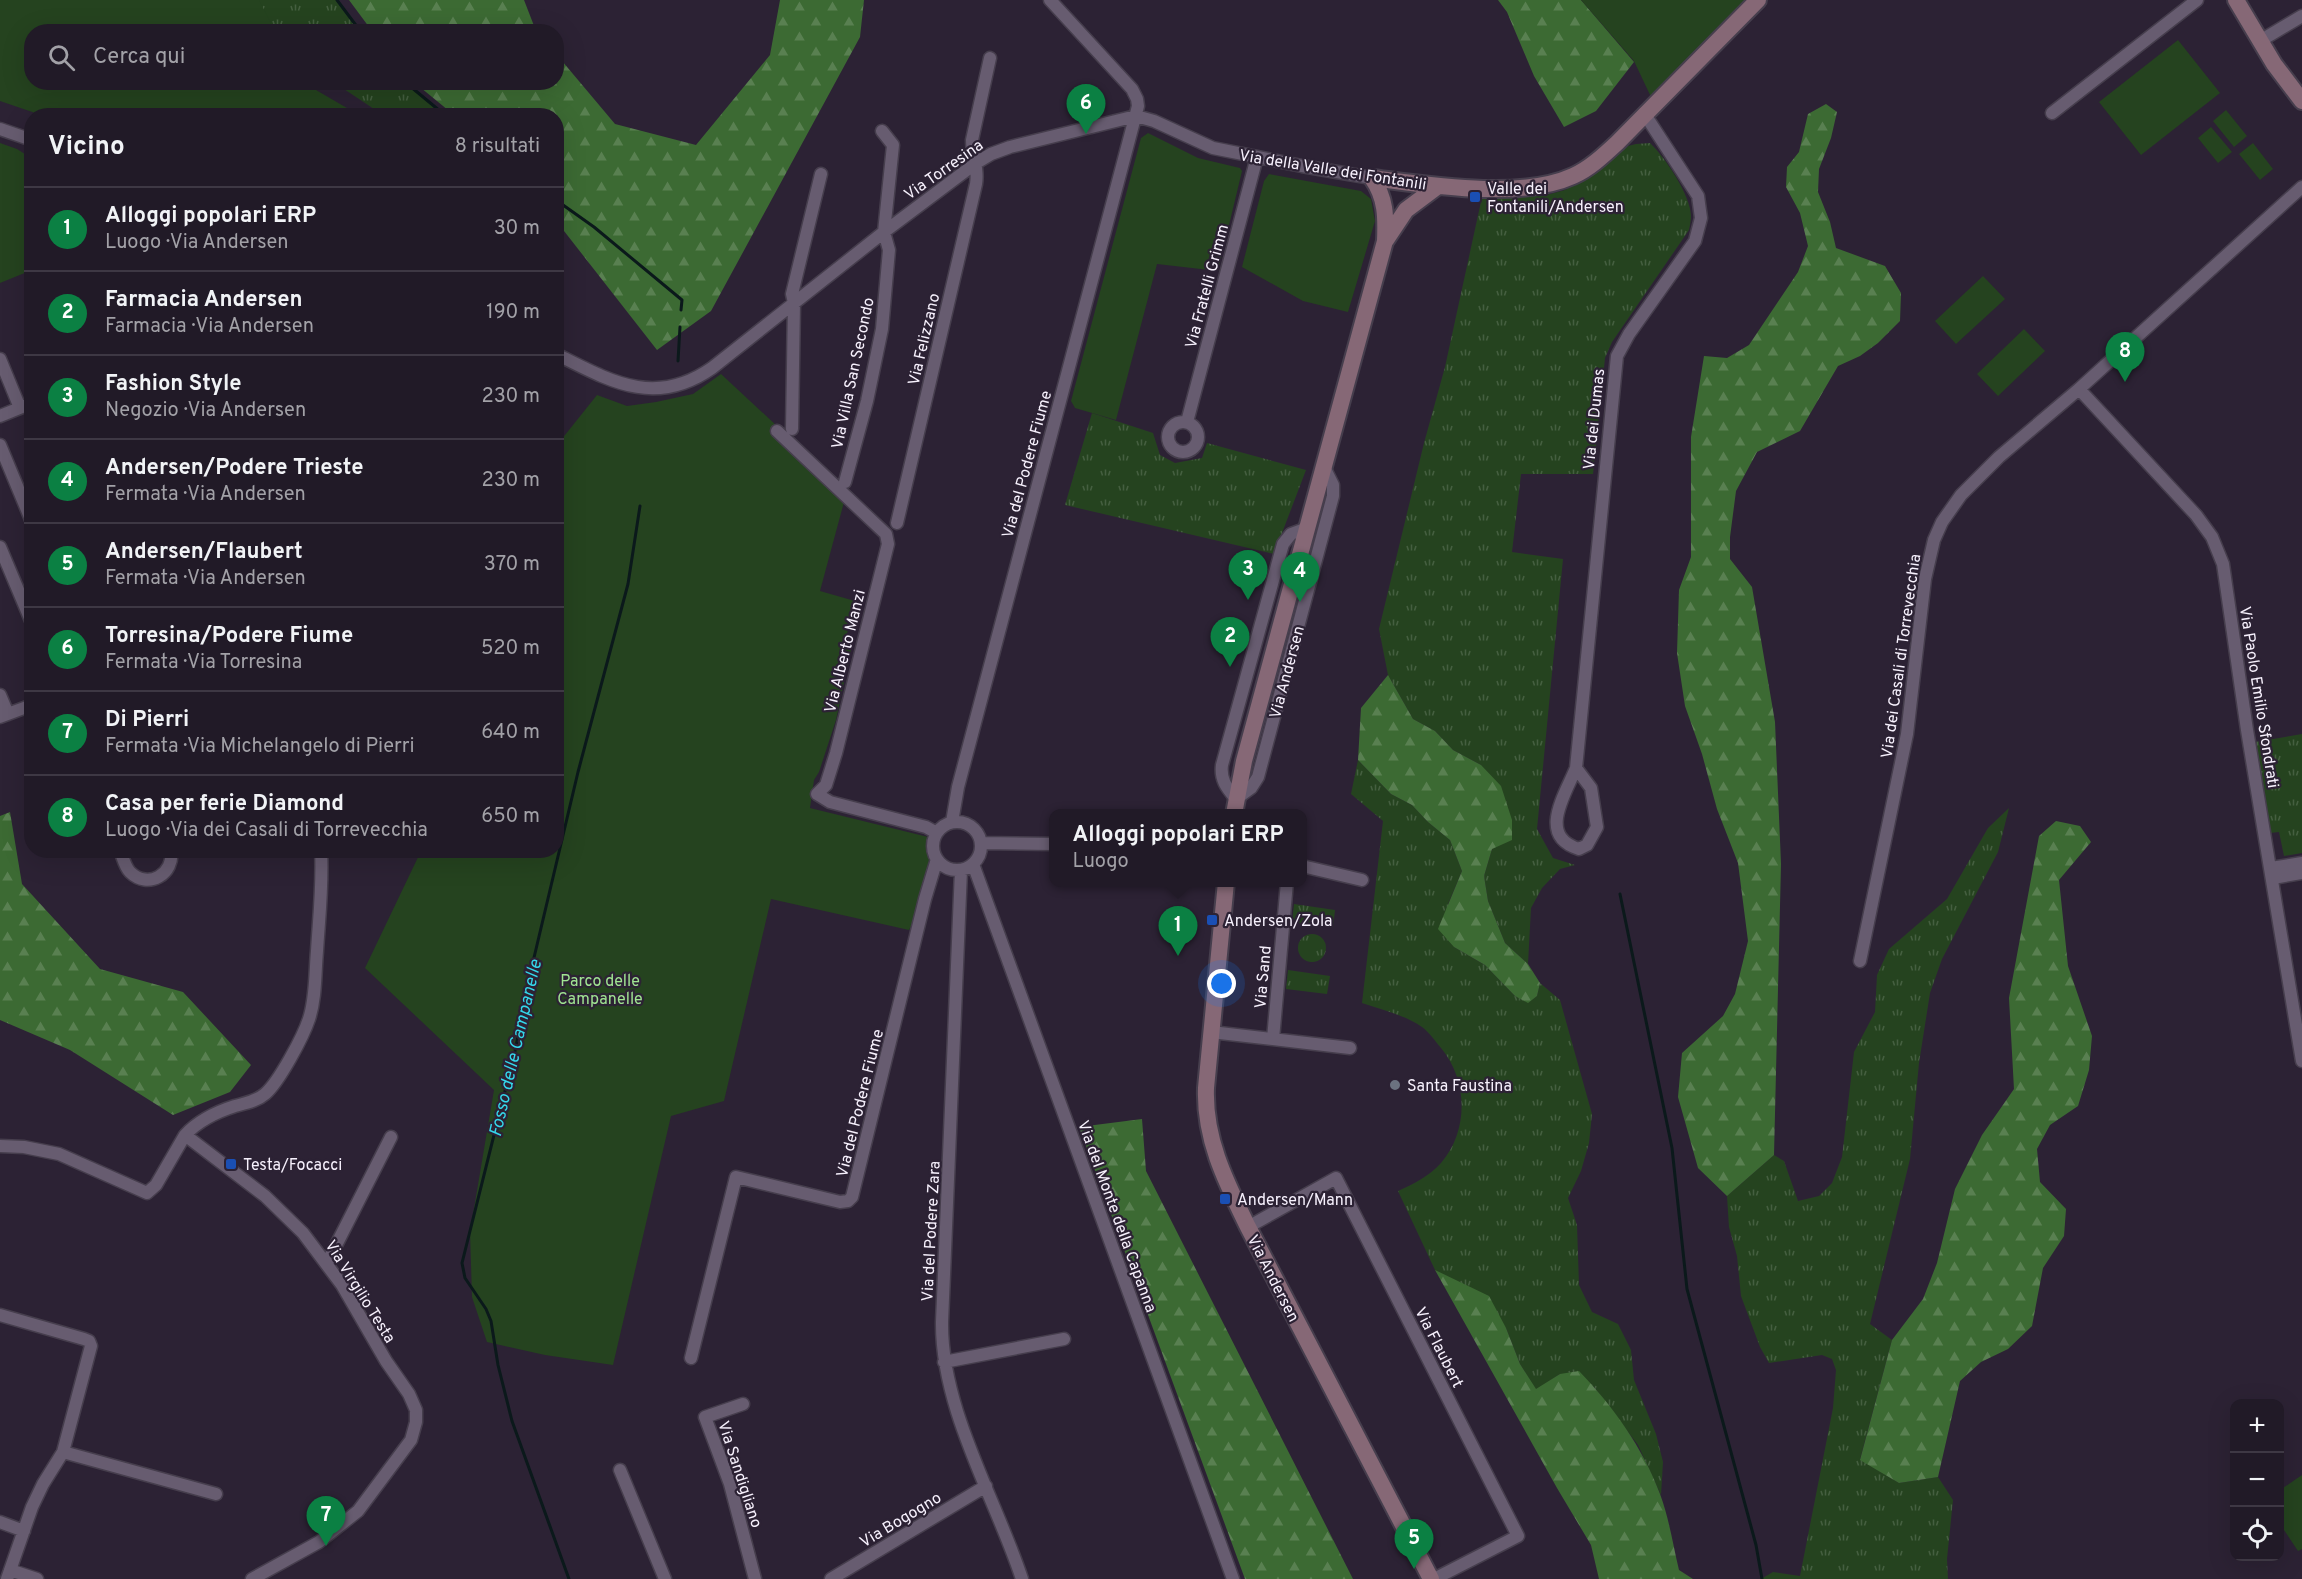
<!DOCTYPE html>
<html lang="it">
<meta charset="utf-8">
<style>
:root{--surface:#211a27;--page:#2d2733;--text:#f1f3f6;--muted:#a2a1a7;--line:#3e3844;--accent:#0b8043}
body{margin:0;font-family:Overpass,sans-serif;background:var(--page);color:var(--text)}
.controls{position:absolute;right:18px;bottom:18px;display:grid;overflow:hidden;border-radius:12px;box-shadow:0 6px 24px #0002}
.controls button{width:54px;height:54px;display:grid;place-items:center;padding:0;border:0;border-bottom:2px solid var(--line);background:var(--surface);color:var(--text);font:30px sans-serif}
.you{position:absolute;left:1222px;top:984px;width:21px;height:21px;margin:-15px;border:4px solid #fff;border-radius:50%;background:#1a73e8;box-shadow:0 0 0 9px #1a73e833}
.badge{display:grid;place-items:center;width:39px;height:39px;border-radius:50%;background:var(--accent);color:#fff;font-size:20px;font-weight:700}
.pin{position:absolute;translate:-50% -50px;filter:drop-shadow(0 2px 3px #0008)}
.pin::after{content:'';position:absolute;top:32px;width:21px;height:18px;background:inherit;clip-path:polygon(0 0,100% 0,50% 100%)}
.popup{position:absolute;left:1049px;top:809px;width:258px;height:78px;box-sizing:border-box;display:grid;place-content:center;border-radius:12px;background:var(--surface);filter:drop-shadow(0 2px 4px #0005);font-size:20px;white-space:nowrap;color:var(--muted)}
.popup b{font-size:22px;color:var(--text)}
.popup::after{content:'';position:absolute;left:50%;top:100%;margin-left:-12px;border:12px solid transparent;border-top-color:var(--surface)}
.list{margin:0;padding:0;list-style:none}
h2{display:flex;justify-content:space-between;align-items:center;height:78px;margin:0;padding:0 24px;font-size:26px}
h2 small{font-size:20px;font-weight:400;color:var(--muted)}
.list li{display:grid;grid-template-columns:39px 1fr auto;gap:18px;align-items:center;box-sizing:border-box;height:84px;padding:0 24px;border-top:2px solid var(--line)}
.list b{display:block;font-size:22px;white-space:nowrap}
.list p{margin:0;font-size:20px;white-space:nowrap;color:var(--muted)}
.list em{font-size:20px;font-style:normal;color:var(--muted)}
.icon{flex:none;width:33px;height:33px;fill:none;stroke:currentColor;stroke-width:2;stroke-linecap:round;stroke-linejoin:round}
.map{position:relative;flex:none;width:2302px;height:1579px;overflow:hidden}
.search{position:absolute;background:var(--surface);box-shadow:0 6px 24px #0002;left:24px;top:24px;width:540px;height:66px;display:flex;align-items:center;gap:15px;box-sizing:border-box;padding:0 21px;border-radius:24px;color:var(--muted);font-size:22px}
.panel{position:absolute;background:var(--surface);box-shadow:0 6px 24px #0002;left:24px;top:108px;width:540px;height:750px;border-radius:24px}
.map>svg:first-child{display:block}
</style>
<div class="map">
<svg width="2302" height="1579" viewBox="0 0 2302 1579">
<defs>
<pattern id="grass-tufts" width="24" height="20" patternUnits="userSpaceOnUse" patternTransform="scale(1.5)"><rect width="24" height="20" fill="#25431f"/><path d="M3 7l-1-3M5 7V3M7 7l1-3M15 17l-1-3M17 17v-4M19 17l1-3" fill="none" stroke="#455f40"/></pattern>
<pattern id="forest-firs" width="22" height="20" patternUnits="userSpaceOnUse" patternTransform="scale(1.5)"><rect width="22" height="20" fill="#3c6a33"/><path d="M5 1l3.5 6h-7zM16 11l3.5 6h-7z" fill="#598051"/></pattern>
</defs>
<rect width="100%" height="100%" fill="#2c2234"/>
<path fill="url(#grass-tufts)" d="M 195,0 L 337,0 L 361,31 L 161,32 Z
M 335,83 L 405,83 L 435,107 L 417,115 L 383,115 Z
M 1650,143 C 1665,157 1691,196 1691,216 C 1691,220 1690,225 1689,230 L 1612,342 L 1605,358 L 1593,474 L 1521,474 L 1512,552 L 1563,559 L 1537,829 L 1553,858 L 1575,865 L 1560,869 L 1542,888 L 1531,908 L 1528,964 L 1505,943 L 1488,901 L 1484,876 L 1492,849 L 1481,765 L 1453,750 L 1435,731 L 1413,719 L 1388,675 L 1379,629 L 1424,443 L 1445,367 L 1482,197 L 1543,196 L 1565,190 L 1600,170 L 1628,146 L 1636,144 Z
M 1092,413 L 1153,433 L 1160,455 L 1175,463 L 1202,458 L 1207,443 L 1306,470 L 1274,554 L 1065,505 Z
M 2302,734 L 2302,853 L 2284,856 L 2279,832 L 2270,833 L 2255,742 Z
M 1358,760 L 1391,794 L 1412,805 L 1428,822 L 1450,840 L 1462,871 L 1448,904 L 1454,947 L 1485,965 L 1515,996 L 1528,1002 L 1537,996 L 1540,983 L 1560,1000 L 1592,1114 L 1589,1143 L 1581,1171 L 1568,1198 L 1577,1225 L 1579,1285 L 1592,1312 L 1618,1324 L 1631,1350 L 1634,1380 L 1656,1434 L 1663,1462 L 1661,1495 L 1638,1445 L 1594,1387 L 1560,1374 L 1536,1390 L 1520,1364 L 1506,1328 L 1456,1282 L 1435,1270 L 1398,1191 C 1414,1184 1429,1176 1441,1163 C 1469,1131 1468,1080 1441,1048 C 1435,1041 1429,1032 1422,1027 C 1405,1015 1382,1010 1362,1003 L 1383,821 L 1351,794 Z
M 2009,808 L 1998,852 L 1942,959 L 1930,993 L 1919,1063 L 1910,1159 L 1870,1324 L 1892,1340 L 1860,1459 L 1899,1483 L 1938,1477 L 1953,1500 L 1947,1559 L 1948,1579 L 1761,1579 L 1773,1572 L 1800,1576 L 1833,1408 L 1836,1370 L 1832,1359 L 1822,1355 L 1769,1363 L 1760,1347 L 1741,1296 L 1737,1256 L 1729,1227 L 1727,1196 L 1774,1155 L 1784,1161 L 1798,1201 L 1819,1196 L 1832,1183 L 1842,1157 L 1854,1052 L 1875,1012 L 1877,975 L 1889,949 L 1947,899 L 1988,828 Z
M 1294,904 L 1335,910 L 1333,928 L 1292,922 Z
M1298 948a14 14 0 1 1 28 0a14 14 0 1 1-28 0Z
M 1288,970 L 1330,976 L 1327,994 L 1286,989 Z"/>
<path fill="url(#forest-firs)" d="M 349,0 L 524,0 L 536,31 L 372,31 Z
M 780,0 L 864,0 L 860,37 L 711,311 L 657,350 L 557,222 L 556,116 L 454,115 L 415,83 L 556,82 L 557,55 L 615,124 L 696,145 L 770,55 Z
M 1498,0 L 1581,0 L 1634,62 L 1596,111 L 1564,127 L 1534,76 L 1507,12 Z
M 1826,104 L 1837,112 L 1831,138 L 1819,169 L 1818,192 L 1830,222 L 1836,248 L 1885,266 L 1901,293 L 1900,321 L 1878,343 L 1860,356 L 1838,366 L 1800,431 L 1757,452 L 1736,491 L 1730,537 L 1730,559 L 1752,587 L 1775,722 L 1781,864 L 1774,1155 L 1727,1196 L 1698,1168 L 1678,1097 L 1682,1053 L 1723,1016 L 1735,994 L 1748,941 L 1738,863 L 1717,809 L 1702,754 L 1685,706 L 1677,653 L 1679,590 L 1691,557 L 1691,437 L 1704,356 L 1727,358 L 1749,345 L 1798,272 L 1808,246 L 1800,213 L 1786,187 L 1787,167 L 1799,152 L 1808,114 Z
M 1388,675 L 1413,719 L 1435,731 L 1453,750 L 1481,765 L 1501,786 L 1512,820 L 1512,840 L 1492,849 L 1484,876 L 1488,901 L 1505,943 L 1528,964 L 1540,983 L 1537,996 L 1528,1003 L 1515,996 L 1485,965 L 1454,947 L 1438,929 L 1462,871 L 1450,840 L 1428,822 L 1412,805 L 1391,794 L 1358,760 L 1361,708 Z
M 10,812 L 22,884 L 100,969 L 183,992 L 251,1065 L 230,1092 L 173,1115 L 70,1050 L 0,1020 L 0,816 Z
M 2056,821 L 2080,826 L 2091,842 L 2059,880 L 2068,966 L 2092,1036 L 2089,1070 L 2078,1106 L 2050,1125 L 2037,1149 L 2040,1182 L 2066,1209 L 2064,1236 L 2043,1268 L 2032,1326 L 2008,1349 L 1981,1362 L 1960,1381 L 1938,1477 L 1899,1483 L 1860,1460 L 1892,1340 L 1923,1299 L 1937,1263 L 1955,1189 L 1982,1135 L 2014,1089 L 2009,998 L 2039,836 Z
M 1142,1119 L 1146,1171 L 1353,1579 L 1245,1579 L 1079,1127 Z
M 1435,1270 L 1489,1296 L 1506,1328 L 1520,1364 L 1536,1389 L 1560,1374 L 1579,1371 C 1613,1406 1643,1448 1660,1494 C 1669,1518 1673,1545 1679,1570 L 1693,1579 L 1599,1579 L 1591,1545 L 1557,1488 Z"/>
<path fill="#25431f" d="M 0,0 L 259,0 L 275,31 L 32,32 L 32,82 L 304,83 L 359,115 L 44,116 L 0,101 Z
M 1581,0 L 1748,0 L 1651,97 L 1634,61 Z
M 2178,40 L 2220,93 L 2141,155 L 2099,102 Z
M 2226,110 L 2247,136 L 2234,147 L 2213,121 Z
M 2211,127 L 2232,152 L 2218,163 L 2198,138 Z
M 1148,133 L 1198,158 L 1240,168 L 1242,171 L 1218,271 L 1157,264 L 1116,420 L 1075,408 L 1071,401 L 1141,138 Z
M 0,143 L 17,149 L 31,158 L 32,270 L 0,283 Z
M 2253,143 L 2273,169 L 2260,180 L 2239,154 Z
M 1269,174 L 1361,191 L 1371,199 L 1375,221 L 1348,312 L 1303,301 L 1242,267 L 1264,181 Z
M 1983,276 L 2005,299 L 1956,344 L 1935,321 Z
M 2024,329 L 2045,351 L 1998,396 L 1977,374 Z
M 721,374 L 778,427 L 844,502 L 820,591 L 855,601 L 848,627 L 846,627 L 848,630 L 844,645 L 851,649 L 836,720 L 819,772 L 814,780 L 810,808 L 928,837 L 930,857 L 915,919 L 909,930 L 771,899 L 724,1101 L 671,1116 L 613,1365 L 545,1355 L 487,1342 L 472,1297 L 470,1232 L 494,1090 L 365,968 L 421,851 L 556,850 L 557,445 L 597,395 L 627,406 L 656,402 L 693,394 Z
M 2302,1475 L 2302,1549 L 2298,1551 L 2280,1524 L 2280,1490 Z"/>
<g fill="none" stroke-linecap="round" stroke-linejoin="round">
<path stroke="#0b191b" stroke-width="3" d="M 337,0 L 361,32
M 405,82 L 446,116
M 556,200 L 594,227 L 682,300 L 681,310
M 678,361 L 680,327
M 1620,894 L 1672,1148 L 1687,1289 L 1756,1545 L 1762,1579
M 569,1579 L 512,1421 L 498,1365 L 491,1321 L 486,1309 L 465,1278 L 462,1263 L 515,1051 L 532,966 L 578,772 L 628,584 L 640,506"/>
<defs>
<path id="street" d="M 2260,41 L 2302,16
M 2052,113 L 2197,0
M 0,129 L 32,140
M 556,354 C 610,381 655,408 712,368 L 884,232 L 976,163 L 991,154 L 1010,147 L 1136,116 L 1154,121 L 1213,148 L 1302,166 L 1372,178
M 0,359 L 20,408
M 2079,389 L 2196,515 L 2212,537 L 2223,564 L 2247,730 L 2302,1061
M 0,416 L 32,403
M1168 437a15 15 0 1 1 30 0a15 15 0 1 1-30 0Z
M 1187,422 L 1257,157
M 792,429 L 794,303 L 792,294 L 821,174
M 777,431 L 886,534 L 888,544 L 836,753 L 826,785 L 817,794 L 830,802 L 926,827 L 937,833
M 0,445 L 32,522
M 845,482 L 867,401 L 882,329 L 889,250 L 884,232 L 893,145 L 882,131
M 897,523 L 976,184 C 979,168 972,156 972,140 L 990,58
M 1307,528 L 1291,534 L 1283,544 L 1222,765 C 1220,780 1227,788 1236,799 L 1251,788 L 1258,777 L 1333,496 L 1333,485 L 1324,467
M 0,547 L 32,623
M 0,695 L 8,714
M 0,717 L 32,705
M 1576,768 L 1591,788 L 1597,827 L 1587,845 L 1579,849 C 1537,836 1565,795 1576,768 L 1617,356 L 1629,334 L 1695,241 L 1701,218 L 1698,196 L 1644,113
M 952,822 L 958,787 L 1138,106 L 1137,99 L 1132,89 L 1050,0
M933 846a24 24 0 1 1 48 0a24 24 0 1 1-48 0Z
M 981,843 L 1054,844
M 120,850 C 123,858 125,867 130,872 C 148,890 175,874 171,850
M 973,864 L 1233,1579
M 1302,866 L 1362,880
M 2271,868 L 2302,863
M 961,870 L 942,1322 C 941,1409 995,1497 1022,1579
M 2273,878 L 2302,873
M 1860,961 L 1907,734 L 1925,579 L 1934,540 L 1942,522 L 1961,495 L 1999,457 L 2079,389 L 2302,187
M 1211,1032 L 1350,1048
M 1273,1039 L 1287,882
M 185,1135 C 199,1120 216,1112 235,1106 C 246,1103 257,1101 265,1094 C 279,1082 303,1037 309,1019 C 316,998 315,973 317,951 C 319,918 323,884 321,850
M 0,1146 L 24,1147 L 59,1154 L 147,1193 L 156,1185 L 185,1135 L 265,1196 L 303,1233 L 342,1285 L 386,1361 L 409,1394 L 416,1410 L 416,1422 L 411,1440 L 358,1511 L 319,1542 L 252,1579
M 1248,1227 L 1336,1178 L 1518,1536 L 1434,1579
M 327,1263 L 391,1137
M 0,1315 L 84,1339 L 89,1341 L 91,1346 L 63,1452 L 43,1484 L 32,1507 L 7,1579
M 691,1358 L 736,1177 L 840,1202 L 848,1201 L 852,1197 L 925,899 L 937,859
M 944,1362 L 1064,1339
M 743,1404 L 705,1417 L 730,1484 L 755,1579
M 63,1452 L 216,1494
M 620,1470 L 665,1579
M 0,1522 L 24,1531
M 10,1570 L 37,1579
M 831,1579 L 986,1486"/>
<path id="secondary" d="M 2236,0 L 2274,64 L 2302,101
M 1372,178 C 1428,185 1520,200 1573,176 C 1589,169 1603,156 1617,143 L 1758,0
M 1386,240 L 1406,210 L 1438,186
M 1234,814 L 1244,761 L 1385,241 C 1386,217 1386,198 1372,178
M 1226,882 L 1206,1088 C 1204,1139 1226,1182 1248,1227 L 1431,1579"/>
</defs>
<use href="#street" stroke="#463e4d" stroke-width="15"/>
<use href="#secondary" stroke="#463e4d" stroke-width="20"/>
<use href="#street" stroke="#675c70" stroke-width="12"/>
<use href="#secondary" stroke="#866876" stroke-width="16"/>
</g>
<g fill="#1a4fb4" stroke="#2c2234" stroke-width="2">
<rect x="1469" y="191" width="12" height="12" rx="3"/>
<rect x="1206" y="914" width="12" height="12" rx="3"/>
<rect x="225" y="1158" width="12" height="12" rx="3"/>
<rect x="1219" y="1193" width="12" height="12" rx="3"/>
</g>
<circle fill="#6b7280" stroke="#2c2234" stroke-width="2" cx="1395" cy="1085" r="6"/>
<g text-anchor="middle" stroke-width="4.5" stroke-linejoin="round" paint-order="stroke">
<g font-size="16" fill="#f7f1fd" stroke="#2c2234">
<text transform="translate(943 169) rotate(-35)" y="6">Via Torresina</text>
<text transform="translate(1333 169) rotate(9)" y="6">Via della Valle dei Fontanili</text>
<text transform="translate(1206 286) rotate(-75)" y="6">Via Fratelli Grimm</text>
<text transform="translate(923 339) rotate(-77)" y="6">Via Felizzano</text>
<text transform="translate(852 373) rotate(-78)" y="6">Via Villa San Secondo</text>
<text transform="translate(1593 419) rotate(-84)" y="6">Via dei Dumas</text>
<text transform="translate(1026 464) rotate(-75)" y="6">Via del Podere Fiume</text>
<text transform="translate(844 651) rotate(-76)" y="6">Via Alberto Manzi</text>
<text transform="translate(1900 656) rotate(-82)" y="6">Via dei Casali di Torrevecchia</text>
<text transform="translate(1286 672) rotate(-75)" y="6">Via Andersen</text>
<text transform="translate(2260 697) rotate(81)" y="6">Via Paolo Emilio Sfondrati</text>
<text transform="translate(1262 977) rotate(-85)" y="6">Via Sand</text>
<text transform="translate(859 1103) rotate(-76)" y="6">Via del Podere Fiume</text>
<text transform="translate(1118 1216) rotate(70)" y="6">Via del Monte della Capanna</text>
<text transform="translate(930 1231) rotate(-87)" y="6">Via del Podere Zara</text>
<text transform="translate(1274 1278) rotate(63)" y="6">Via Andersen</text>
<text transform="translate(361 1291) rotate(58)" y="6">Via Virgilio Testa</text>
<text transform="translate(1440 1347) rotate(63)" y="6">Via Flaubert</text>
<text transform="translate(741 1474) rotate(72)" y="6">Via Sandigliano</text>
<text transform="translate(900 1519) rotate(-31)" y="6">Via Bogogno</text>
</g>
<g font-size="16" fill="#f7f1fd" stroke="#2c2234" text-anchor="start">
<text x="1487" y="194">Valle dei<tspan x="1487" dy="18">Fontanili/Andersen</tspan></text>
<text x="1224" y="926">Andersen/Zola</text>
<text x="1407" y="1091">Santa Faustina</text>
<text x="243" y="1170">Testa/Focacci</text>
<text x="1237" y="1205">Andersen/Mann</text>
</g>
<g font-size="16" fill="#a0e492" stroke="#2c2234">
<text x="600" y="986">Parco delle<tspan x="600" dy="18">Campanelle</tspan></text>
</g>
<g font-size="18" font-style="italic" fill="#34d7ea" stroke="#2c2234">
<text transform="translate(515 1048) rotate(-77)" y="6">Fosso delle Campanelle</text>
</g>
</g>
</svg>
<div class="controls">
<button>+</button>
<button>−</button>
<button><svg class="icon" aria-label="locate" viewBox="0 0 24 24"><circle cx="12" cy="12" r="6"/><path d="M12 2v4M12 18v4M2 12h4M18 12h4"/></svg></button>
</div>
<div class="you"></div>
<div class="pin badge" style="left:1178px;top:956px">1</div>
<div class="popup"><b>Alloggi popolari ERP</b>Luogo</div>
<div class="pin badge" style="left:1230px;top:667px">2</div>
<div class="pin badge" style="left:1248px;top:600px">3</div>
<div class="pin badge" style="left:1300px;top:602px">4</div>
<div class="pin badge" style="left:1414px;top:1569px">5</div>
<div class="pin badge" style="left:1086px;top:134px">6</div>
<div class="pin badge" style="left:326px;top:1546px">7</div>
<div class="pin badge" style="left:2125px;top:382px">8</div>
<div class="search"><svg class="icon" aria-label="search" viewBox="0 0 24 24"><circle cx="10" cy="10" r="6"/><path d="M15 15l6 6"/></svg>Cerca qui</div>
<section class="panel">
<h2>Vicino<small>8 risultati</small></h2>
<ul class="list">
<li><span class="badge">1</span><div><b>Alloggi popolari ERP</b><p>Luogo · Via Andersen</p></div><em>30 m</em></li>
<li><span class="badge">2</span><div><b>Farmacia Andersen</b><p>Farmacia · Via Andersen</p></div><em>190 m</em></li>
<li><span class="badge">3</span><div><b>Fashion Style</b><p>Negozio · Via Andersen</p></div><em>230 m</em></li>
<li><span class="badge">4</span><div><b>Andersen/Podere Trieste</b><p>Fermata · Via Andersen</p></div><em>230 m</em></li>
<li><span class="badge">5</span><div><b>Andersen/Flaubert</b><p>Fermata · Via Andersen</p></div><em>370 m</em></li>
<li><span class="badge">6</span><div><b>Torresina/Podere Fiume</b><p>Fermata · Via Torresina</p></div><em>520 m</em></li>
<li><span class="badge">7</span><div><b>Di Pierri</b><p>Fermata · Via Michelangelo di Pierri</p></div><em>640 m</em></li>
<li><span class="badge">8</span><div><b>Casa per ferie Diamond</b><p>Luogo · Via dei Casali di Torrevecchia</p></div><em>650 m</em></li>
</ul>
</section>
</div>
